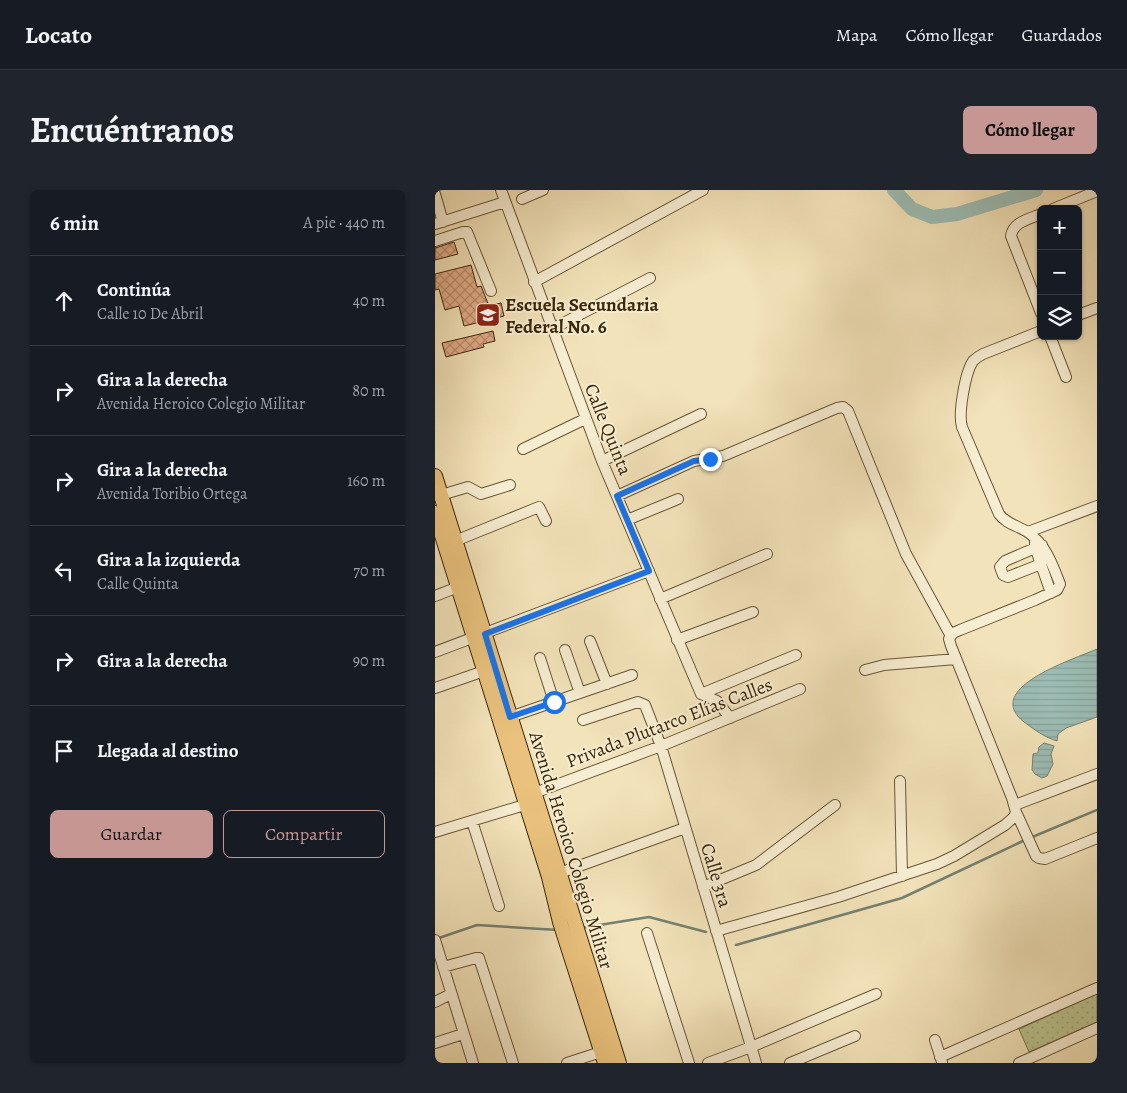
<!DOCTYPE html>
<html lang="es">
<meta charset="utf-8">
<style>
:root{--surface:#171b24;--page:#20242c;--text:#f1f3f6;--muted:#9ea1a6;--line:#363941;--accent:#c59692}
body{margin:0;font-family:Alegreya,serif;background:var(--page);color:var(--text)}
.controls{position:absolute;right:15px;top:15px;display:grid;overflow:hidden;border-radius:8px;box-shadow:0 1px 4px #0004}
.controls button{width:45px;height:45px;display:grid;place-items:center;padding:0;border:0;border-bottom:1px solid var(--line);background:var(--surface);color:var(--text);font:25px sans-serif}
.stop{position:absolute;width:15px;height:15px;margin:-11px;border:4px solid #1a73e8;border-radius:50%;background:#fff}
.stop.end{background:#1a73e8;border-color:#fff;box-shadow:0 1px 5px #0008}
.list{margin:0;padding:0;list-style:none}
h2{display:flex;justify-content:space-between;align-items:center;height:65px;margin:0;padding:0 20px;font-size:21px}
h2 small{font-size:16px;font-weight:400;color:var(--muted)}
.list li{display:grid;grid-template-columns:32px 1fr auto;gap:15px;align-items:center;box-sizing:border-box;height:90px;padding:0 20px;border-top:1px solid var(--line)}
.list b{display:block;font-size:19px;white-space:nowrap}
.list p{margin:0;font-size:16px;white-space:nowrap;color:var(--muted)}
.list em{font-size:16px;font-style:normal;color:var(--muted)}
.actions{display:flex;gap:10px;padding:15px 20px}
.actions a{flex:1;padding:11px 0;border:1px solid var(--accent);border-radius:8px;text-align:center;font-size:18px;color:var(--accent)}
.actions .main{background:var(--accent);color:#111}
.icon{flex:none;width:28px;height:28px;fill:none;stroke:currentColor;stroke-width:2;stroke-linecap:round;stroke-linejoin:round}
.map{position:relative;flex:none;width:662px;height:873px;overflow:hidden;border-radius:8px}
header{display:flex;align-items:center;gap:30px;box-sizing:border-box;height:70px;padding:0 25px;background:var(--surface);border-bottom:1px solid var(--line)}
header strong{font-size:24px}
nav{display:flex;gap:28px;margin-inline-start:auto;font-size:18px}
.intro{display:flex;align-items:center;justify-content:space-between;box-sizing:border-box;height:120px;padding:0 30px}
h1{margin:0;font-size:35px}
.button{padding:12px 22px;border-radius:8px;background:var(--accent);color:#111;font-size:18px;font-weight:700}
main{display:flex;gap:30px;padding:0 30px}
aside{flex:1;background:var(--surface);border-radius:8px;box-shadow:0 1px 4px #0004}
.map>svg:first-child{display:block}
</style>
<header>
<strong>Locato</strong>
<nav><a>Mapa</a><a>Cómo llegar</a><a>Guardados</a></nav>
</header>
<div class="intro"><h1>Encuéntranos</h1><a class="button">Cómo llegar</a></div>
<main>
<aside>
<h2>6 min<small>A pie · 440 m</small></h2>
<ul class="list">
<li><svg class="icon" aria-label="ahead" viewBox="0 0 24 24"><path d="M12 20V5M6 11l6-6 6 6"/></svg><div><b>Continúa</b><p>Calle 10 De Abril</p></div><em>40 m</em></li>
<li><svg class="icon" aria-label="right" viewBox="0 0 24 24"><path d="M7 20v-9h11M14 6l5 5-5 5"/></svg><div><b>Gira a la derecha</b><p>Avenida Heroico Colegio Militar</p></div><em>80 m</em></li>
<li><svg class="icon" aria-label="right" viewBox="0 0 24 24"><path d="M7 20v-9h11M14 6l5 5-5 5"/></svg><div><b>Gira a la derecha</b><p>Avenida Toribio Ortega</p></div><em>160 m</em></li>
<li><svg class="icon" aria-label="left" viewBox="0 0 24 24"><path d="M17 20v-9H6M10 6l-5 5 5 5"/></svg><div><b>Gira a la izquierda</b><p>Calle Quinta</p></div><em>70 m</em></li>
<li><svg class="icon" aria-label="right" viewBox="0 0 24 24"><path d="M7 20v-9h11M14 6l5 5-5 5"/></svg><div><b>Gira a la derecha</b></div><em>90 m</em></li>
<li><svg class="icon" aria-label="arrive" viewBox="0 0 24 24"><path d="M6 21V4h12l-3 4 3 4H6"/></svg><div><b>Llegada al destino</b></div></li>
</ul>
<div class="actions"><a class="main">Guardar</a><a>Compartir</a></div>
</aside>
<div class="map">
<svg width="662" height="873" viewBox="0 0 662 873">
<defs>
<pattern id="park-dots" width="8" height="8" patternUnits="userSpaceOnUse" patternTransform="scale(1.25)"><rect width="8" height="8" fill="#bbc490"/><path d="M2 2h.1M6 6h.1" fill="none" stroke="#a2a87b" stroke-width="1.8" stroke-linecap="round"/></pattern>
<pattern id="water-rules" width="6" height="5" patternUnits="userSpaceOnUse" patternTransform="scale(1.25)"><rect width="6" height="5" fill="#9cbdb5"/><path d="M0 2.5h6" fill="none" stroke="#87a29a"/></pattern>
<pattern id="building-cross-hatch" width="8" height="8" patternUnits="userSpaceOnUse" patternTransform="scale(1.25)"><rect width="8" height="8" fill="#e2ad89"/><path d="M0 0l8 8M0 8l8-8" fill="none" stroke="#b88d6e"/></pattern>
</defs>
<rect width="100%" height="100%" fill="#f3e3ba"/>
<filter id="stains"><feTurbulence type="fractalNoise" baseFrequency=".004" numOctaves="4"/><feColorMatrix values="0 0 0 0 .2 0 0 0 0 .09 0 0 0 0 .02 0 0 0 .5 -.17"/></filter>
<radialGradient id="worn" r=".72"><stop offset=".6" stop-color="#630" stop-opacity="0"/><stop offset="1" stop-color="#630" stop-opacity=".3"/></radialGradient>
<path fill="url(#park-dots)" stroke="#7b764c" d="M 662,804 L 662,832 L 594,862 L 584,839 Z"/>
<path fill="url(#water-rules)" stroke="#758170" d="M 662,459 L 662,527 L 631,538 L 623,544 L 622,551 C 609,547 600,540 589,532 C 546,498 640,469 662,459 Z
M 609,553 L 619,556 L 616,564 L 618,574 L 612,586 L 607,588 L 600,584 L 597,580 L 598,564 L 603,563 L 604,557 Z"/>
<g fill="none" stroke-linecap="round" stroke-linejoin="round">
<path stroke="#758170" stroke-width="2.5" d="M 595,648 L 662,620
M 146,738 L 214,727 L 271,742
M 1,749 L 42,735 L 123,740
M 301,755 L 467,708 L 590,650"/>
<path stroke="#9cbdb5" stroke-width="14" d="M 459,0 L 477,19 L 497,27 L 522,24 L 601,0"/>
</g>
<path fill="url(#building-cross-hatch)" stroke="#3b2708" d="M 19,52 L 23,64 L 0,70 L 0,58 Z
M 36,75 L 42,97 L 46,96 L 54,116 L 66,113 L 69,126 L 29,136 L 24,116 L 10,120 L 4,99 L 0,100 L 0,84 Z
M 58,141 L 60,151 L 48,154 L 49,157 L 11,167 L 7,153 Z"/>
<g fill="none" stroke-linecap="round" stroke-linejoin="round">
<defs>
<path id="minor" d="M 66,0 L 167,271 L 266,504
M 0,4 L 8,32
M 87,9 L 108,0
M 618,19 L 662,1
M 606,24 C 594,29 578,32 576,46 L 606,123
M 0,34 L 70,12
M 0,51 L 28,42 L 32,42 L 56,101
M 99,92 L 268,0
M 643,125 L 662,118
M 117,139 L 215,88
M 615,146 L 631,187
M 88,259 L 150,229
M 167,271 L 266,224
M 6,305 L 33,297 L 46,304 L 75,295
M 182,306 L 259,271 L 288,266 L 402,218 L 408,217 L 413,221 L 471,364 L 516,446
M 192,330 L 243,309
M 593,342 L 662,316
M 20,351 L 104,317 L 111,331
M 600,351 L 600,357 L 616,403
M 606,374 L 573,387 L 568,385 L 565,377 L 570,371 L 607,355
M 0,406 L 23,397
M 225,409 L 332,364
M 242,450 L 318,422
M 155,451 L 172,494
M 130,460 L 145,503
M 0,462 L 214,381
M 105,468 L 119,512
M 430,480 L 449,475 L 521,469
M 0,498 L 49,481
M 266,504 L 361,465
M 266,504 L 282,511 L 295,528
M 75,527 L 197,485
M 148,530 L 203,512 L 210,515 L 226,556 L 321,873
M 465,591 L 467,686
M 94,605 L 226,556 L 365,499
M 580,615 L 662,584
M 581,622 L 601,666 L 604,668 L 610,669 L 662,648
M 37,631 L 64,716
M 0,642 L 96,613
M 119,685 L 250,638
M 268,697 L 321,675 L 400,615
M 281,741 L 403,707 L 502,674 L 519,666 L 570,635 L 579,627 L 581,622 L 577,608 L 516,456 L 514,449 L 518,443 L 525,440 L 600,410 L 622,400 L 625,394 C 618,376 611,355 594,343 C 584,336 571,334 564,324 L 527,237 C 523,224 530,183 538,171 C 541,168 544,166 548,164 L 606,141
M 212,743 L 254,873
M 0,750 L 38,873
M 8,777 L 41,768 L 44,768 L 78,873
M 0,812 L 16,804
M 500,850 L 507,872
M 0,853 L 28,844
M 505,867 L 662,798
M 132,873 L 166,862
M 273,873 L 316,857 L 441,804
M 355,873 L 420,846
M 584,873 L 662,838"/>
<path id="major" d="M 0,286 L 184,873
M 0,323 L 114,687 L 125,732 L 170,873"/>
</defs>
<use href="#minor" stroke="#695634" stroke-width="12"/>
<use href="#major" stroke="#3b2708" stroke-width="16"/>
<use href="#minor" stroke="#f7edd2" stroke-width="10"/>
<use href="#major" stroke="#eac27d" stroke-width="14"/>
</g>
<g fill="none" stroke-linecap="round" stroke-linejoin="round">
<path stroke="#1a73e8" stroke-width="6" d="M 119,512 L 75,527 L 50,444 L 214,381 L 182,306 L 259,271 L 275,269"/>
</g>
<defs>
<symbol id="school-square" viewBox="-11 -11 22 22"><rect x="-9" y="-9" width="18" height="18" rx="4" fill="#8f2418" stroke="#f7edd2"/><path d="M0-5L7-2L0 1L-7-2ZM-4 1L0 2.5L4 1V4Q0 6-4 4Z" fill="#fff"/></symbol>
</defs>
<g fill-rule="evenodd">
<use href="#school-square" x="39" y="111" width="28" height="28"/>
</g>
<g text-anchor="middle" stroke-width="4" stroke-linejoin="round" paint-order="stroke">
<g font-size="19" font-weight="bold" fill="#3b2708" stroke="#f7edd2" text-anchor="start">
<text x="70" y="121">Escuela Secundaria<tspan x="70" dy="22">Federal No. 6</tspan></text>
</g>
<g font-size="19" fill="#3b2708" stroke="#f7edd2">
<text transform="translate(174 239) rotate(68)" y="7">Calle Quinta</text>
<text transform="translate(234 532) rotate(-21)" y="7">Privada Plutarco Elías Calles</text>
<text transform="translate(137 660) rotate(73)" y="7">Avenida Heroico Colegio Militar</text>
<text transform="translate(282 685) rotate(73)" y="7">Calle 3ra</text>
</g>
</g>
<rect width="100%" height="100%" filter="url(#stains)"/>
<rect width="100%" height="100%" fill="url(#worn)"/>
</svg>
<div class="controls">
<button>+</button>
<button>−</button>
<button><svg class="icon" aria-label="layers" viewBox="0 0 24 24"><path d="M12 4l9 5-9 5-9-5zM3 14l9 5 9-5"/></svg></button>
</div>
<div class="stop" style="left:119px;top:512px"></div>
<div class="stop end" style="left:275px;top:269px"></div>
</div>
</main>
